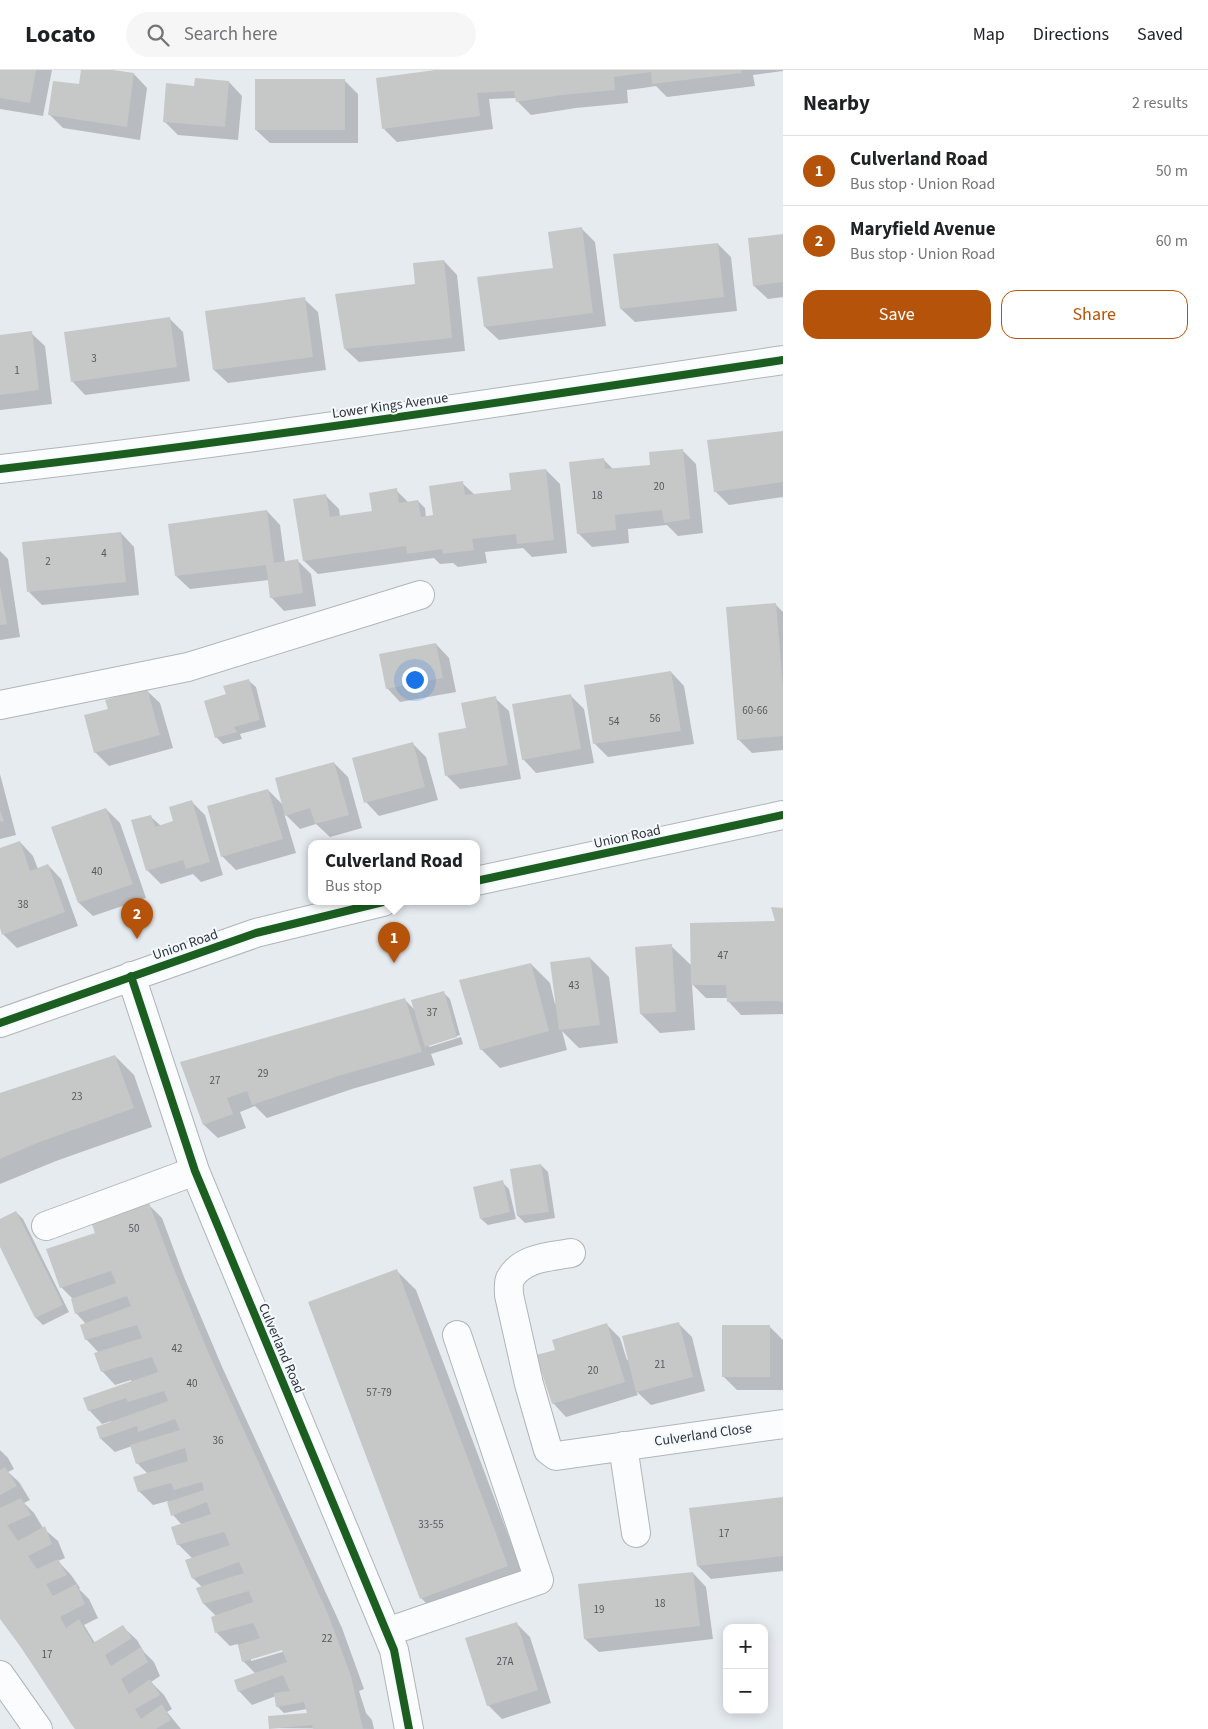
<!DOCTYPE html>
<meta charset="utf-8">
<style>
:root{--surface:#fff;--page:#f6f6f6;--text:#202124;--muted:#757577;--line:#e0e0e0;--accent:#b45309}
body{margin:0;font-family:"Source Sans 3",sans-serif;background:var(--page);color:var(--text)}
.controls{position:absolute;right:15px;bottom:15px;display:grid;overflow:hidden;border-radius:10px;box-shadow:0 2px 12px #0003}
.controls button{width:45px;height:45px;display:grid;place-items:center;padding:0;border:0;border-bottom:1px solid var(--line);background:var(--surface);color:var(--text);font:25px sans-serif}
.you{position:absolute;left:414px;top:609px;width:18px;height:18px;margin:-12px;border:4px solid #fff;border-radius:50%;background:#1a73e8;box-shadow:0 0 0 8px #1a73e833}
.badge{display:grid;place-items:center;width:32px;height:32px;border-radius:50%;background:var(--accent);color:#fff;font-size:16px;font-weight:700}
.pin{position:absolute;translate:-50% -41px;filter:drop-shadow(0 1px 2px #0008)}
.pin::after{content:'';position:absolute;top:26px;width:18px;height:15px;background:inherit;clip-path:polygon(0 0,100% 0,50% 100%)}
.popup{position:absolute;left:308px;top:770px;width:172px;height:65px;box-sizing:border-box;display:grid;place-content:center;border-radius:10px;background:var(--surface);filter:drop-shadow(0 1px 4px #0005);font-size:16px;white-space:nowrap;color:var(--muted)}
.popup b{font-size:19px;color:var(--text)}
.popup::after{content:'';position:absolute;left:50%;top:100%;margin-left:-10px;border:10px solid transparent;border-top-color:var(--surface)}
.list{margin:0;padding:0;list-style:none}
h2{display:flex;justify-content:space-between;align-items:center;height:65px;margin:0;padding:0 20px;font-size:21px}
h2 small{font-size:16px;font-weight:400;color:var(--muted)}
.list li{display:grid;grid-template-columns:32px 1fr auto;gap:15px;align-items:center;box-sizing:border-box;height:70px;padding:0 20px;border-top:1px solid var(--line)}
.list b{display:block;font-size:19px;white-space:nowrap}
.list p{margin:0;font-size:16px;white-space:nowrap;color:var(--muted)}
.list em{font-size:16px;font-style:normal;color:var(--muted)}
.actions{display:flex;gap:10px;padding:15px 20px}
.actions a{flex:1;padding:11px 0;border:1px solid var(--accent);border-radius:15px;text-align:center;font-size:18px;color:var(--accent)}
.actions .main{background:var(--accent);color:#fff}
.icon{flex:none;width:28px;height:28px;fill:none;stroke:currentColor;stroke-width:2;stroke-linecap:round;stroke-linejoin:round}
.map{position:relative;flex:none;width:783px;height:1659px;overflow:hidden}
header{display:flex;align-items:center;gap:30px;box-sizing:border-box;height:70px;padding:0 25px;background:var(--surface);border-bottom:1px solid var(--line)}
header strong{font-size:24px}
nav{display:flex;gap:28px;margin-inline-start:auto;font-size:18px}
.search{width:350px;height:45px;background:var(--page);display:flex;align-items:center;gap:12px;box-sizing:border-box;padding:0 18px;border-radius:28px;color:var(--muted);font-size:19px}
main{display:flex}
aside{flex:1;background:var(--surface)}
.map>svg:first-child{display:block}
</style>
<header>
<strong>Locato</strong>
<div class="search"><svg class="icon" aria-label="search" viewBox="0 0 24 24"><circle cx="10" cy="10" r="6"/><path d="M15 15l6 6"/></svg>Search here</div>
<nav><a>Map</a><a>Directions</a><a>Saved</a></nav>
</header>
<main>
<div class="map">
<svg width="783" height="1659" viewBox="0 0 783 1659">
<rect width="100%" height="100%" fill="#e6ebf0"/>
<path fill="#0003" fill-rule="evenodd" d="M 0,0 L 52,0 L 43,46 L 0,39 Z
M 82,0 L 104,0 L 134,4 L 147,18 L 140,70 L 63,58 L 49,44 L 80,16 Z
M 444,0 L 783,0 L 783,1 L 753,5 L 755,16 L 667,27 L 656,16 L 643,18 L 627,20 L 628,33 L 576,38 L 531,45 L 518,32 L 517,28 L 489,29 L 493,59 L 397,72 L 384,59 Z
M 344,10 L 358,24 L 358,73 L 270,73 L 256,60 Z
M 229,12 L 242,26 L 238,70 L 178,65 L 164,51 L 195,17 Z
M 582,159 L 595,172 L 606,256 L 499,270 L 485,257 L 554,199 Z
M 783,165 L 783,227 L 768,229 L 754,216 Z
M 718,174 L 731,187 L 737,241 L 635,252 L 621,239 Z
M 444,191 L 457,205 L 465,281 L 359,292 L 345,279 Z
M 304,229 L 318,242 L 326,300 L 228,313 L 214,300 Z
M 170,249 L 183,262 L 190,311 L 85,325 L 72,311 Z
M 31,263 L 45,276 L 52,334 L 0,340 L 0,266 Z
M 783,362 L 783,427 L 729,435 L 715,421 Z
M 682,380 L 696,394 L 703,463 L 678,466 L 667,455 L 628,459 L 629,473 L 592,477 L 578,463 L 604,390 L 613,399 L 651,396 Z
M 546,400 L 560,414 L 567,483 L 532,487 L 523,478 L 485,482 L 487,493 L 458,497 L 453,493 L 440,494 L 434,488 L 318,504 L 304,491 L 326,426 L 339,439 L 340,447 L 373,442 L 396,420 L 409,433 L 418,431 L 425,438 L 426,448 L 434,446 L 462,413 L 475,425 L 512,421 Z
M 267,441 L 280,455 L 285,492 L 297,490 L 311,504 L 316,536 L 284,541 L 271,527 L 269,510 L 190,519 L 176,506 Z
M 121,463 L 134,477 L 139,525 L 42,535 L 29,522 Z
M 0,481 L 8,489 L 20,567 L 0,570 Z
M 775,534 L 783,542 L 783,680 L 752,683 L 738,669 Z
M 436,574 L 449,588 L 456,622 L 400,632 L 387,618 Z
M 671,602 L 684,616 L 694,674 L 608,687 L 595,674 L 585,616 Z
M 249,611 L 256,617 L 266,657 L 240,664 L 242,669 L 223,674 L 216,667 L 227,625 Z
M 146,620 L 160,633 L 173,678 L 109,696 L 95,682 L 109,640 Z
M 570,625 L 584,639 L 594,693 L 536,703 L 523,689 Z
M 495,628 L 509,641 L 521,709 L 460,719 L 447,706 L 467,659 Z
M 412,673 L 426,687 L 438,730 L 379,746 L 366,732 Z
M 334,693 L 348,707 L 362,758 L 330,767 L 316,754 L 300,759 L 284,743 L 296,783 L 236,800 L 222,786 L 268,720 L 284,736 Z
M 0,704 L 16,765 L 0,769 Z
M 191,731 L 205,745 L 223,805 L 201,812 L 193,804 L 161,814 L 147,800 L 150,746 L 161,756 L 175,752 Z
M 106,739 L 120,753 L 146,828 L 93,846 L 79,833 L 52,758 Z
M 20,772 L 33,786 L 38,799 L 48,795 L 61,809 L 78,856 L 17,878 L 3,864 L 0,854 L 0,779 Z
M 783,839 L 783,944 L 741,945 L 728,931 L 728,928 L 706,928 L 692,914 L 695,960 L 660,963 L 641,944 L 671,876 L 692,896 L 776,853 Z
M 590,888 L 609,907 L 618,973 L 579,978 L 562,961 L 567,980 L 500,998 L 481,979 L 531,894 L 550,913 L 555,934 Z
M 443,922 L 450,929 L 460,965 L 429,975 L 429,977 L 461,967 L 463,974 L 431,984 L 435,995 L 352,1019 L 267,1048 L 255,1036 L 240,1042 L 246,1058 L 218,1068 L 204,1055 L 181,993 L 405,930 L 415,940 Z
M 115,986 L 134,1005 L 152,1057 L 56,1091 L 0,1114 L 0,1024 Z
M 541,1095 L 548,1102 L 555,1148 L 525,1153 L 518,1146 L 511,1100 Z
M 502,1112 L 509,1119 L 516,1149 L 488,1155 L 481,1149 Z
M 148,1134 L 162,1148 L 184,1207 L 223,1299 L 342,1558 L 364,1619 L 359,1621 L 366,1643 L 372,1650 L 374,1659 L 270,1658 L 309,1645 L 307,1639 L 284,1643 L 277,1636 L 276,1626 L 252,1635 L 239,1621 L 256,1604 L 243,1591 L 238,1574 L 230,1576 L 216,1562 L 216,1546 L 204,1534 L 202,1517 L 193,1508 L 193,1489 L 178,1474 L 182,1455 L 173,1445 L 168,1431 L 153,1435 L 139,1421 L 148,1404 L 137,1393 L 132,1376 L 115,1382 L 101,1369 L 98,1358 L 111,1353 L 111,1351 L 102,1354 L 89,1340 L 132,1312 L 131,1310 L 115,1315 L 102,1301 L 99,1283 L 86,1269 L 86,1254 L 76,1243 L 73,1229 L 61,1217 L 97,1164 ZM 288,1577 L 289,1580 L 251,1591 L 251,1588 Z
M 16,1142 L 23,1149 L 69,1242 L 43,1255 L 36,1248 L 0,1174 L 0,1150 Z
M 397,1201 L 416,1220 L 527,1515 L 440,1547 L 421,1528 Z
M 678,1253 L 692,1267 L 705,1321 L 651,1335 L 636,1321 L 638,1325 L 566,1347 L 553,1333 L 557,1281 L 606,1254 L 620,1268 L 627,1290 Z
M 769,1256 L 783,1270 L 783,1320 L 737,1320 L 723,1306 Z
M 0,1380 L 8,1388 L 14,1399 L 8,1402 L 19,1412 L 30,1430 L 24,1433 L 34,1443 L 43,1458 L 58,1471 L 65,1488 L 58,1491 L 71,1505 L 80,1518 L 79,1519 L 89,1529 L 98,1548 L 84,1555 L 95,1573 L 123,1557 L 137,1570 L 144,1582 L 154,1592 L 160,1606 L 151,1612 L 164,1625 L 172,1639 L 167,1642 L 181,1659 L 76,1659 L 0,1546 Z
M 783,1428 L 783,1501 L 711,1509 L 698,1496 Z
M 693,1503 L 706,1517 L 713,1569 L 599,1582 L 585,1569 Z
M 516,1553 L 530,1567 L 551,1633 L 502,1649 L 488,1635 Z"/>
<path fill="#c6c7c7" d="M 0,0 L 36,0 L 30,33 L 0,28 Z
M 81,0 L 113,0 L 134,3 L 127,57 L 48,45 L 53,11 L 79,14 Z
M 435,0 L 741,0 L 742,3 L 652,14 L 651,2 L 628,5 L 614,7 L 615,20 L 562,25 L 516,32 L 514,21 L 477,23 L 480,46 L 382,59 L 376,8 Z
M 195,8 L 229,11 L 225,57 L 163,52 L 166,13 L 194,16 Z
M 255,9 L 345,9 L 345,60 L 255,60 Z
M 582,157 L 593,243 L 484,257 L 477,207 L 553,198 L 548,162 Z
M 783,164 L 783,212 L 753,216 L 748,168 Z
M 718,173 L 724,227 L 620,239 L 613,184 Z
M 444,190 L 452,268 L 344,279 L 335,224 L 415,214 L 413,193 Z
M 305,227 L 313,287 L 213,300 L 205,241 Z
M 170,247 L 177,297 L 71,312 L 64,262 Z
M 32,261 L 39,320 L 0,325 L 0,265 Z
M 783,361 L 783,412 L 714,422 L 707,370 Z
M 683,379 L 690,449 L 664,453 L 662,440 L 615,445 L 616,460 L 577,464 L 569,392 L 604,388 L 605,399 L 650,395 L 649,382 Z
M 546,399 L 554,470 L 517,474 L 516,464 L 472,469 L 474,480 L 443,484 L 442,479 L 407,484 L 406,476 L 303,491 L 293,429 L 326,424 L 330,447 L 372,441 L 369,423 L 397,418 L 399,433 L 418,430 L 421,447 L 433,445 L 429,416 L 463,411 L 465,425 L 511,420 L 509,403 Z
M 267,440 L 274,493 L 298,489 L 303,523 L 270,528 L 266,495 L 175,506 L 168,454 Z
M 121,462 L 126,512 L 27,522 L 22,472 Z
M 0,516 L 7,554 L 0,555 Z
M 776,533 L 783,619 L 783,666 L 737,670 L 726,537 Z
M 436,573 L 443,608 L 386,619 L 379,584 Z
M 671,601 L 681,661 L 593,674 L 584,615 Z
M 249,609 L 260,650 L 234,657 L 237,662 L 215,668 L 204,631 L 226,624 L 223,616 Z
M 147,618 L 160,665 L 94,683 L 84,645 L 108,639 L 105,630 Z
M 571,624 L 581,679 L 522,690 L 512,634 Z
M 496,626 L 508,695 L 445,706 L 438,663 L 466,658 L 461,633 Z
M 413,672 L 425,717 L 364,733 L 352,688 Z
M 334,692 L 349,745 L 315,754 L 310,738 L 285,746 L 275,708 Z
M 268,719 L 283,769 L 221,787 L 207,736 Z
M 192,730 L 210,792 L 186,799 L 183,790 L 146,801 L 131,750 L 151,745 L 155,757 L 173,751 L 169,737 Z
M 106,738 L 133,814 L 78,833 L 51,757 Z
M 0,740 L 4,751 L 0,752 Z
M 20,771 L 30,801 L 48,794 L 65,842 L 2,865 L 0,858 L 0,778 Z
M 771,837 L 783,838 L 783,932 L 776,931 L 727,932 L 726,915 L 691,915 L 690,853 L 775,851 Z
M 672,874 L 676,942 L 640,944 L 635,877 Z
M 590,887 L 600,955 L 559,960 L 550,892 Z
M 531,893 L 549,961 L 480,980 L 459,910 Z
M 444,921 L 457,967 L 425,977 L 411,930 Z
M 405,928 L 422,982 L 338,1006 L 252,1035 L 247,1021 L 227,1028 L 233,1044 L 203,1055 L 180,992 Z
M 115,985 L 134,1038 L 37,1073 L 0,1089 L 0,1023 Z
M 541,1094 L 549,1142 L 517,1146 L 510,1099 Z
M 503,1110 L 510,1142 L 480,1149 L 473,1117 Z
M 149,1133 L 171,1192 L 209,1284 L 328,1544 L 351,1606 L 363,1659 L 313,1659 L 312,1655 L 269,1659 L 268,1646 L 307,1643 L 304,1632 L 276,1637 L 274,1623 L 290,1621 L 283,1605 L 238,1622 L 234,1610 L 287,1592 L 282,1580 L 242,1592 L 238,1575 L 260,1568 L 253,1553 L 215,1563 L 211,1547 L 253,1532 L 249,1521 L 203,1534 L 196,1518 L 244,1503 L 239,1492 L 192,1509 L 185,1490 L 230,1475 L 224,1462 L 177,1475 L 171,1457 L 211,1444 L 207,1432 L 171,1446 L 167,1432 L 204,1420 L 202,1412 L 174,1420 L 171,1413 L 138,1422 L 133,1407 L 188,1391 L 185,1378 L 136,1394 L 130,1375 L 180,1360 L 175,1349 L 138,1362 L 137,1356 L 100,1369 L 96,1357 L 168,1331 L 164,1321 L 128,1332 L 126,1328 L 88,1341 L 83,1328 L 158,1302 L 152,1287 L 101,1302 L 94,1283 L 142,1268 L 137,1255 L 85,1270 L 80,1255 L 131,1236 L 127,1226 L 75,1244 L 71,1229 L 116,1213 L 111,1201 L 60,1218 L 46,1179 L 95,1163 L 91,1152 Z
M 16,1141 L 63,1235 L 35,1248 L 0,1177 L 0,1149 Z
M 397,1199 L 508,1496 L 420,1529 L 308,1232 Z
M 679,1252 L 693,1307 L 636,1322 L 622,1266 Z
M 607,1253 L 625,1312 L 552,1334 L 536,1285 L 555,1280 L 552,1270 Z
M 722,1255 L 770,1255 L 770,1307 L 722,1307 Z
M 5,1397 L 17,1416 L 0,1425 L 0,1400 Z
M 783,1427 L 783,1486 L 697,1496 L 689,1438 Z
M 21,1428 L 31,1445 L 7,1455 L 18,1471 L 45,1456 L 52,1474 L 28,1486 L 37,1499 L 58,1489 L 67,1505 L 46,1514 L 53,1526 L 76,1514 L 85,1534 L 60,1547 L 66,1558 L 79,1549 L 93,1573 L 123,1555 L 132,1568 L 105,1585 L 111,1596 L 141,1577 L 148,1592 L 121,1609 L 129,1624 L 150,1609 L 160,1625 L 135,1639 L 141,1649 L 162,1634 L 171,1650 L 156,1659 L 75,1659 L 72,1655 L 23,1580 L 0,1549 L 0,1438 Z
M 693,1502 L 700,1556 L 584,1569 L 578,1514 Z
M 517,1552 L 538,1620 L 487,1636 L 465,1568 Z"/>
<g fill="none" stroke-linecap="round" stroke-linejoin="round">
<defs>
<path id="minor" d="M 0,399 C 262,369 522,329 783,290
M 0,635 L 188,597 L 420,525
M 476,811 L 783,745
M 131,906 L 195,1101 L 394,1580 L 409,1659
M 0,953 L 256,863 L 383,832
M 46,1156 L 195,1101
M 571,1183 C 550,1187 522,1187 510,1209 C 508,1213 509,1220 509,1225 L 529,1314 L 548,1380 L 556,1386 L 783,1354
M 623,1376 L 636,1463
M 387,1562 L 539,1510 L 457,1265
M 0,1605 L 38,1659"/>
</defs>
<use href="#minor" stroke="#b1b5b9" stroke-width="30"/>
<use href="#minor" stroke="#fbfcfd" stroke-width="28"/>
<defs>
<path id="cycleway" d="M 0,399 C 262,369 522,329 783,290
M 476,811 L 783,745
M 131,906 L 195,1101 L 394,1580 L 409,1659
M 0,953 L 256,863 L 383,832"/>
</defs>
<use href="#cycleway" stroke="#f3f9fd" stroke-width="11"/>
<use href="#cycleway" stroke="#1b5e20" stroke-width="8"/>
</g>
<g text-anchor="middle" stroke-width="4" stroke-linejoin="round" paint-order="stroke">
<g font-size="11" fill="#56595b">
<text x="94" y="292">3</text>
<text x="17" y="304">1</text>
<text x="659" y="420">20</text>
<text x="597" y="429">18</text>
<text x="104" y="487">4</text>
<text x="48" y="495">2</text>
<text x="755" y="644">60-66</text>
<text x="655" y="652">56</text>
<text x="614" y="655">54</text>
<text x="97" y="805">40</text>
<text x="23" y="838">38</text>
<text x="723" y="889">47</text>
<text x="574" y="919">43</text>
<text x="432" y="946">37</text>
<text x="263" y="1007">29</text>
<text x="215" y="1014">27</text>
<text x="77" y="1030">23</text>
<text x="134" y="1162">50</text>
<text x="177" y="1282">42</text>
<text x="660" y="1298">21</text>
<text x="593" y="1304">20</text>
<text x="192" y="1317">40</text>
<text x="379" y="1326">57-79</text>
<text x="218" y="1374">36</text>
<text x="431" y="1458">33-55</text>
<text x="724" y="1467">17</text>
<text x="660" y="1537">18</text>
<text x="599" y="1543">19</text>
<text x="327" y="1572">22</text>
<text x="47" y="1588">17</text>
<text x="505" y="1595">27A</text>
</g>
<g font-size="14" fill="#313437" stroke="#f3f9fd">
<text transform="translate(390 335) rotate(-8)" y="5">Lower Kings Avenue</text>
<text transform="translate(627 766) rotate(-12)" y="5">Union Road</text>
<text transform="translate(185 874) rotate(-19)" y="5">Union Road</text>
<text transform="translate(282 1278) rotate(67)" y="5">Culverland Road</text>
<text transform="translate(703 1364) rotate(-8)" y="5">Culverland Close</text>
</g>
</g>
</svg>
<div class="controls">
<button>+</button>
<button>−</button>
</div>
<div class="you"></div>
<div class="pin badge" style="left:394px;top:893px">1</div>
<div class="popup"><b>Culverland Road</b>Bus stop</div>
<div class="pin badge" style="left:137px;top:869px">2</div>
</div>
<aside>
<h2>Nearby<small>2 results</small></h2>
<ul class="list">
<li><span class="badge">1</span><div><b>Culverland Road</b><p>Bus stop · Union Road</p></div><em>50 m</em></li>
<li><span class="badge">2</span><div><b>Maryfield Avenue</b><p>Bus stop · Union Road</p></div><em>60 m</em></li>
</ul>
<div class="actions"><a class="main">Save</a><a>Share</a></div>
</aside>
</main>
